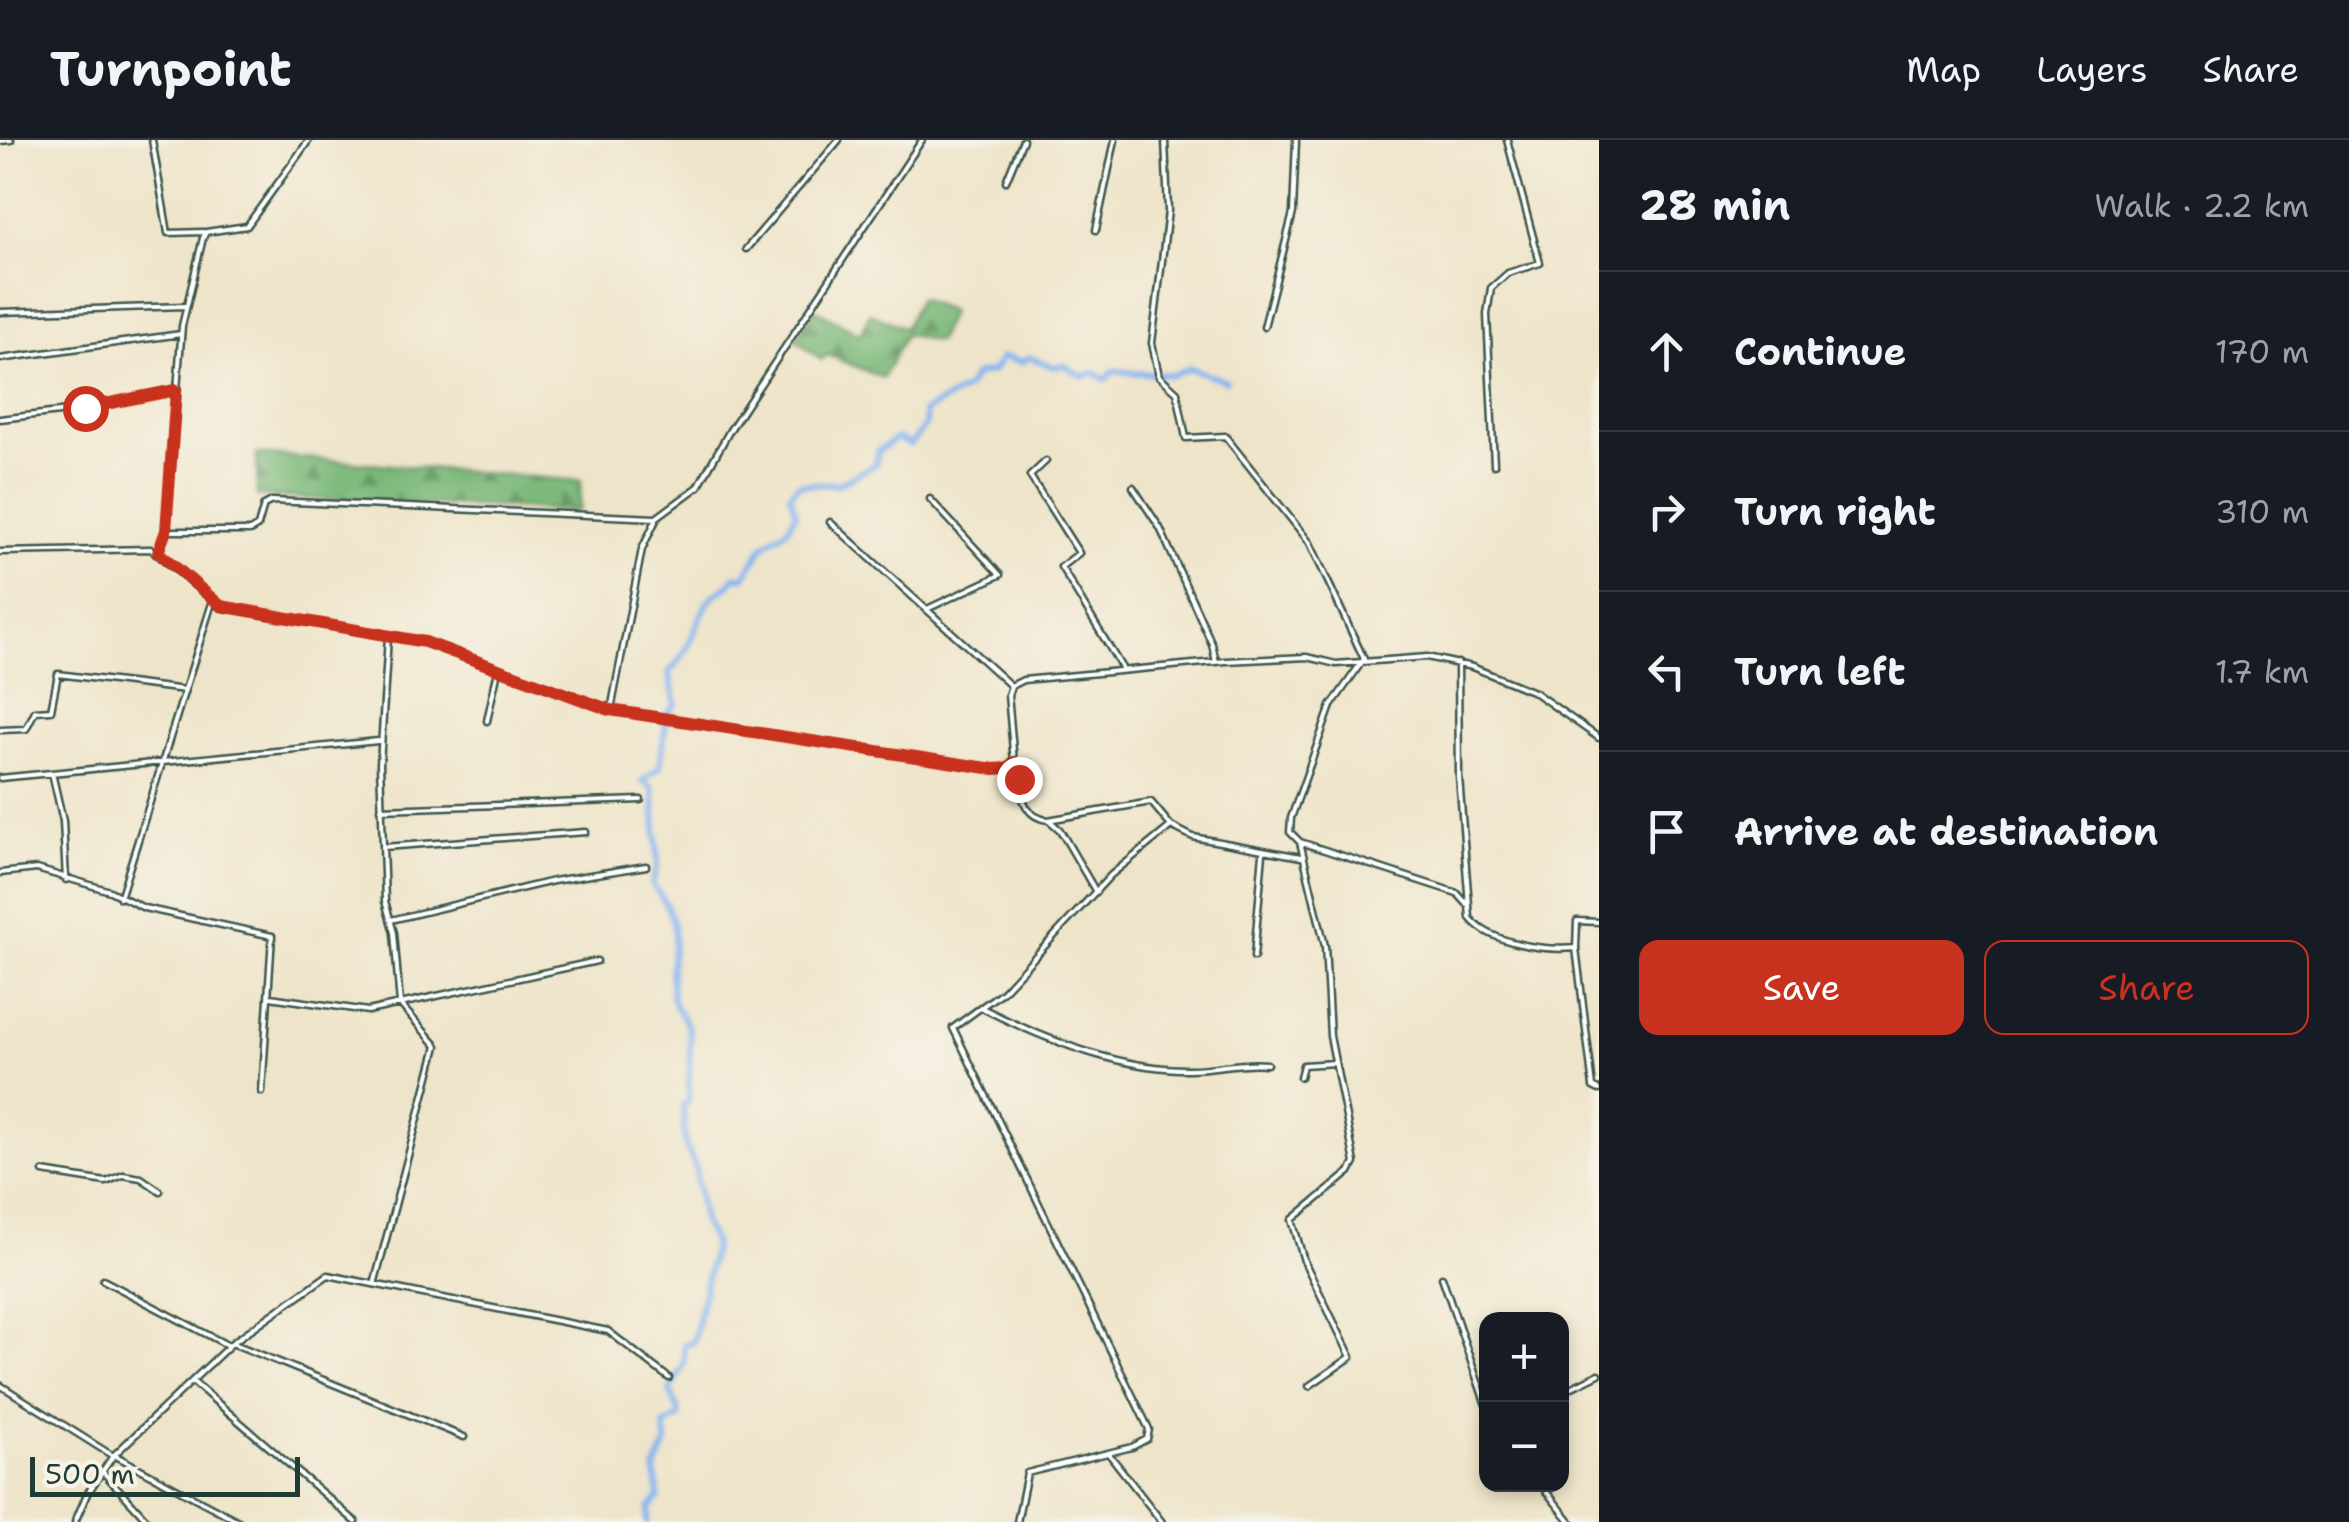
<!DOCTYPE html>
<meta charset="utf-8">
<style>
:root{--surface:#171b24;--page:#20242c;--text:#f1f3f6;--muted:#9ea1a6;--line:#363941;--accent:#c8321e}
body{margin:0;font-family:"Shantell Sans",sans-serif;background:var(--page);color:var(--text)}
.controls{position:absolute;right:30px;bottom:30px;display:grid;overflow:hidden;border-radius:20px;box-shadow:0 5px 15px #0003}
.controls button{width:90px;height:90px;display:grid;place-items:center;padding:0;border:0;border-bottom:2px solid var(--line);background:var(--surface);color:var(--text);font:50px sans-serif}
.scale{position:absolute;left:30px;bottom:25px;width:270px;box-sizing:border-box;padding-left:10px;border:5px solid #1f3d34;border-top:0;font-size:28px;line-height:35px;white-space:nowrap;color:#1f3d34;-webkit-text-stroke:8px #f7f3e8;paint-order:stroke}
.stop{position:absolute;width:30px;height:30px;margin:-22px;border:8px solid #c8321e;border-radius:50%;background:#fff}
.stop.end{background:#c8321e;border-color:#fff;box-shadow:0 2px 10px #0008}
.list{margin:0;padding:0;list-style:none}
h2{display:flex;justify-content:space-between;align-items:center;height:130px;margin:0;padding:0 40px;font-size:42px}
h2 small{font-size:32px;font-weight:400;color:var(--muted)}
.list li{display:grid;grid-template-columns:65px 1fr auto;gap:30px;align-items:center;box-sizing:border-box;height:160px;padding:0 40px;border-top:2px solid var(--line)}
.list b{display:block;font-size:38px;white-space:nowrap}
.list em{font-size:32px;font-style:normal;color:var(--muted)}
.actions{display:flex;gap:20px;padding:30px 40px}
.actions a{flex:1;padding:22px 0;border:2px solid var(--accent);border-radius:20px;text-align:center;font-size:35px;color:var(--accent)}
.actions .main{background:var(--accent);color:#fff}
.icon{flex:none;width:55px;height:55px;fill:none;stroke:currentColor;stroke-width:2;stroke-linecap:round;stroke-linejoin:round}
.map{position:relative;flex:none;width:1599px;height:1382px;overflow:hidden}
header{display:flex;align-items:center;gap:60px;box-sizing:border-box;height:140px;padding:0 50px;background:var(--surface);border-bottom:2px solid var(--line)}
header strong{font-size:48px}
nav{display:flex;gap:55px;margin-inline-start:auto;font-size:35px}
main{display:flex}
aside{flex:1;background:var(--surface)}
.map>svg:first-child{display:block}
</style>
<header>
<strong>Turnpoint</strong>
<nav><a>Map</a><a>Layers</a><a>Share</a></nav>
</header>
<main>
<div class="map">
<svg width="1599" height="1382" viewBox="0 0 1599 1382">
<defs>
<pattern id="forest-firs" width="22" height="20" patternUnits="userSpaceOnUse" patternTransform="scale(2.5)"><rect width="22" height="20" fill="#79b878"/><path d="M5 1l3.5 6h-7zM16 11l3.5 6h-7z" fill="#639763"/></pattern>
</defs>
<rect width="100%" height="100%" fill="#f7f3e8"/>
<filter id="ink" filterUnits="userSpaceOnUse"><feTurbulence type="fractalNoise" baseFrequency=".01" numOctaves="2"/><feDisplacementMap in="SourceGraphic" scale="20" xChannelSelector="R" yChannelSelector="G"/><feConvolveMatrix kernelMatrix="1 2 1 2 8 2 1 2 1" color-interpolation-filters="sRGB"/></filter>
<filter id="wash" filterUnits="userSpaceOnUse"><feTurbulence type="fractalNoise" baseFrequency=".0048" numOctaves="4" result="noise"/><feDisplacementMap in="SourceGraphic" scale="40" xChannelSelector="R" yChannelSelector="G"/><feGaussianBlur stdDeviation="2.25" result="paint"/><feColorMatrix in="noise" values="0 0 0 0 0 0 0 0 0 0 0 0 0 0 0 0 0 1.4 0 .05"/><feComposite in="paint" operator="in"/></filter>
<g filter="url(#wash)">
<rect width="100%" height="100%" fill="#eee4c9"/>
<path fill="url(#forest-firs)" stroke="#4c7a56" stroke-width="2.5" d="M 919,158 L 951,171 L 937,202 L 905,194 L 883,238 L 828,215 L 821,220 L 795,199 L 815,169 L 860,194 L 870,173 L 905,188 Z
M 257,314 L 581,341 L 579,371 L 257,356 Z"/>
<g fill="none" stroke-linecap="round" stroke-linejoin="round">
<path stroke="#84b5f0" stroke-width="6" d="M 647,1382 L 649,1368 L 659,1357 L 655,1330 L 667,1303 L 664,1285 L 678,1278 L 679,1272 L 670,1250 L 684,1225 L 684,1204 L 693,1203 L 714,1104 L 703,1082 L 695,1026 L 685,1004 L 683,965 L 689,962 C 688,943 692,906 689,891 C 686,878 673,869 672,856 C 665,804 691,794 652,744 L 658,724 L 654,655 L 652,647 L 642,641 L 660,627 L 667,574 L 676,564 L 669,532 C 691,512 694,487 708,462 C 716,449 729,451 735,436 L 744,438 L 764,405 L 786,390 L 796,374 L 790,354 L 799,344 L 838,344 L 876,324 L 878,311 L 897,298 L 910,305 L 926,284 L 924,272 L 967,248 L 975,235 L 993,231 L 1002,217 L 1022,222 L 1029,217 L 1054,227 L 1064,225 L 1082,236 L 1094,233 L 1106,239 L 1113,231 L 1172,235 L 1190,228 L 1226,241"/>
</g>
</g>
<g filter="url(#ink)">
<g fill="none" stroke-linecap="round" stroke-linejoin="round">
<defs>
<path id="minor" d="M 152,0 L 168,93 L 203,92
M 1165,0 L 1168,71 L 1152,203 L 1159,236 L 1177,252 L 1186,298 L 1225,296 L 1310,403 L 1364,519 L 1331,566 L 1291,678 L 1290,692 L 1300,702 L 1457,753 L 1467,764
M 0,1 L 11,0
M 1006,41 L 1023,0
M 1096,90 L 1115,0
M 746,109 L 839,0
M 0,172 L 185,166
M 1264,187 L 1293,73 L 1296,0
M 0,219 L 181,194
M 0,279 L 85,269 L 176,249
M 1046,321 L 1030,336 L 1079,413 L 1061,427 L 1122,528
M 1494,325 L 1487,174 L 1491,148 L 1508,133 L 1540,123 L 1507,0
M 1133,347 L 1160,388 L 1212,504 L 1216,522
M 830,382 L 1011,546
M 166,391 L 250,391 L 258,386 L 264,365 L 272,361 L 656,378 L 698,347 L 730,290 L 922,0
M 0,412 L 151,409 L 221,467 L 425,502 L 611,570 L 994,629 L 1007,629 L 1014,622 L 1008,555 L 1011,546 L 1023,540 L 1226,521 L 1307,517 L 1336,524 L 1427,517 L 1472,527 L 1534,552 L 1599,598
M 158,412 L 166,391 L 182,186 L 203,98 L 206,92 L 247,86 L 309,0
M 927,469 L 1000,435 L 930,359
M 1458,523 L 1459,637 L 1470,778 C 1491,804 1545,811 1576,808 L 1577,781 L 1599,782
M 611,570 L 642,409 L 656,380
M 487,581 L 498,530
M 0,590 L 26,589 L 35,571 L 51,570 L 58,534 L 185,550
M 1014,622 C 1022,645 1018,677 1048,680 L 1151,662 L 1171,686 L 1111,735 L 1002,852 L 953,888 L 1149,1289 L 1147,1299 L 1132,1307 L 1027,1333 L 1017,1382
M 52,633 L 63,681 L 66,740
M 0,638 L 378,601
M 381,669 L 641,660
M 1050,681 L 1060,690 L 1096,752
M 1171,686 L 1193,697 L 1301,717
M 1300,702 L 1325,806 L 1330,896 L 1355,1023 L 1350,1032 L 1292,1080 L 1304,1121 L 1351,1217 L 1309,1246
M 384,707 L 586,692
M 0,733 L 37,729 L 110,751 L 144,768 L 272,796 L 262,952
M 120,758 L 212,463
M 391,780 L 553,741 L 646,726
M 1576,808 L 1593,947 L 1599,950
M 1254,817 L 1263,713
M 270,857 L 368,871 L 597,821
M 980,867 C 1043,899 1119,930 1190,929 C 1217,929 1241,921 1267,924
M 1300,937 L 1303,925 L 1335,923
M 43,1032 L 106,1042 L 123,1035 L 141,1038 L 160,1051
M 1442,1137 L 1486,1265
M 103,1140 L 229,1206
M 375,1141 L 437,906 L 400,864 L 394,793 L 385,761 L 380,624 L 388,497
M 232,1203 L 464,1297
M 192,1241 L 356,1382
M 0,1245 L 113,1316 L 87,1354 L 75,1382
M 1562,1252 L 1599,1234
M 1109,1314 L 1162,1382
M 113,1316 L 233,1202 L 328,1135 L 608,1191 L 669,1238
M 116,1316 L 240,1382
M 102,1331 L 149,1382
M 1540,1344 L 1571,1382"/>
</defs>
<use href="#minor" stroke="#3e564a" stroke-width="9"/>
<use href="#minor" stroke="#fff" stroke-width="4"/>
</g>
</g>
<g fill="none" stroke-linecap="round" stroke-linejoin="round" filter="url(#ink)">
<path stroke="#c8321e" stroke-width="12" d="M 85,268 L 176,250 L 166,391 L 158,412 L 221,466 L 425,502 L 610,570 L 994,629 L 1007,628 L 1014,622 L 1019,639"/>
</g>
</svg>
<div class="controls">
<button>+</button>
<button>−</button>
</div>
<div class="scale">500 m</div>
<div class="stop" style="left:85px;top:268px"></div>
<div class="stop end" style="left:1019px;top:639px"></div>
</div>
<aside>
<h2>28 min<small>Walk · 2.2 km</small></h2>
<ul class="list">
<li><svg class="icon" aria-label="ahead" viewBox="0 0 24 24"><path d="M12 20V5M6 11l6-6 6 6"/></svg><div><b>Continue</b></div><em>170 m</em></li>
<li><svg class="icon" aria-label="right" viewBox="0 0 24 24"><path d="M7 20v-9h11M14 6l5 5-5 5"/></svg><div><b>Turn right</b></div><em>310 m</em></li>
<li><svg class="icon" aria-label="left" viewBox="0 0 24 24"><path d="M17 20v-9H6M10 6l-5 5 5 5"/></svg><div><b>Turn left</b></div><em>1.7 km</em></li>
<li><svg class="icon" aria-label="arrive" viewBox="0 0 24 24"><path d="M6 21V4h12l-3 4 3 4H6"/></svg><div><b>Arrive at destination</b></div></li>
</ul>
<div class="actions"><a class="main">Save</a><a>Share</a></div>
</aside>
</main>
